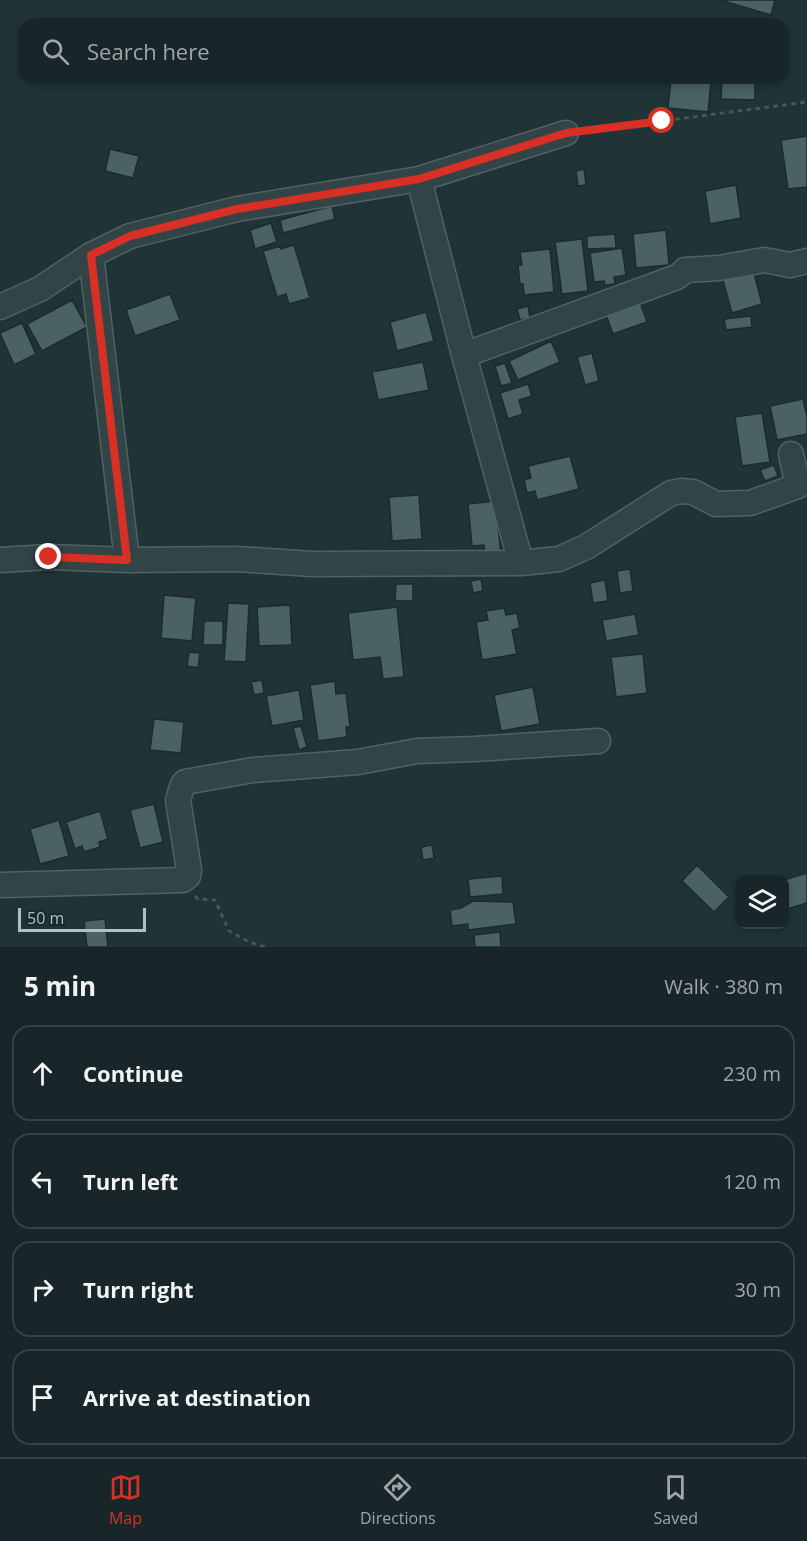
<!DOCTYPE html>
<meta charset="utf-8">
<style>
:root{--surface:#182629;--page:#212e31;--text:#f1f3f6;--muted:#9fa5a8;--line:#364346;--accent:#d93025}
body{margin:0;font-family:"Open Sans",sans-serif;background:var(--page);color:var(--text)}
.controls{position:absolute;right:18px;bottom:18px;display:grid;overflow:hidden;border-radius:12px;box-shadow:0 3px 9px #0003}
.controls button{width:54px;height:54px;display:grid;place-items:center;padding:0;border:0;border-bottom:2px solid var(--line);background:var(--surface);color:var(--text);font:30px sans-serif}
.scale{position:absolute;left:18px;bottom:15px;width:128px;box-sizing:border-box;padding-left:6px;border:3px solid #adc0c4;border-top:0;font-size:16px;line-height:21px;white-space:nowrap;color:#adc0c4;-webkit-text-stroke:4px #19292c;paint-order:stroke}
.stop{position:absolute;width:18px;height:18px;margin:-14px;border:4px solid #d93025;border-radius:50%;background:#fff}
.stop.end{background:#d93025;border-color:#fff;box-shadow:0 2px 6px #0008}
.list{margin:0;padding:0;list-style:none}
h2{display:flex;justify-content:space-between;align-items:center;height:78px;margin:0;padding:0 24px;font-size:26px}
h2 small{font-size:20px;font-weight:400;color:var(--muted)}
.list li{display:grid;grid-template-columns:39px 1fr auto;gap:18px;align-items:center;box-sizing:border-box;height:96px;margin:0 12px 12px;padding:0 12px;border:2px solid var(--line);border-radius:18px}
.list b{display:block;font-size:22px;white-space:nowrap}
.list em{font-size:20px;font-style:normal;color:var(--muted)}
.icon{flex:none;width:33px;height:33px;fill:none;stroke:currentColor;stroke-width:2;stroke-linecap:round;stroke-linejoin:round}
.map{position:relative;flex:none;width:807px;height:947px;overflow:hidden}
.search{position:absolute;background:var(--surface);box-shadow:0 3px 9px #0003;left:18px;right:18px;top:18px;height:66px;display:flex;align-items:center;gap:15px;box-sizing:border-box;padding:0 21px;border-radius:18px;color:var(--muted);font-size:22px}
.sheet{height:510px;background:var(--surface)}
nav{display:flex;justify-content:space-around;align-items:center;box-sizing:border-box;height:84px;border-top:2px solid var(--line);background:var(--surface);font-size:16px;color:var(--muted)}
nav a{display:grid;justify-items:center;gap:3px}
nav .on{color:var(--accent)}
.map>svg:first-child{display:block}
</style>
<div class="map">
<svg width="807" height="947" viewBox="0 0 807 947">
<rect width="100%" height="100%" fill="#203337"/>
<path fill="#4a6166" stroke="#1b2b2e" stroke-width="1.5" d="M 720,0 L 775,0 L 771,15 Z
M 722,78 L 755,78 L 755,100 L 721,99 Z
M 671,79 L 711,83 L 708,112 L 668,108 Z
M 807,136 L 807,187 L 788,189 L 781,140 Z
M 110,149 L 139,156 L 133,178 L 105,171 Z
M 584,169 L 586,185 L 578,186 L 576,171 Z
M 736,185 L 741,218 L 710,224 L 705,191 Z
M 332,206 L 335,219 L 283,233 L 280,220 Z
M 271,223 L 277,242 L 255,249 L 250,230 Z
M 666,230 L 669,265 L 636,268 L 633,234 Z
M 615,234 L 616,248 L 587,249 L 587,236 Z
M 582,239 L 588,291 L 562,294 L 555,242 Z
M 294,245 L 310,298 L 289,304 L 286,294 L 277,297 L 263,251 L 281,246 L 281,249 Z
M 622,248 L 626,275 L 614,277 L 615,284 L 605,285 L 604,281 L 594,282 L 590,253 Z
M 550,249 L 554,292 L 524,295 L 523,284 L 520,284 L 518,265 L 522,265 L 520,252 Z
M 753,269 L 762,304 L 732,313 L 722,277 Z
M 170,294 L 180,320 L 135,336 L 126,310 Z
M 639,299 L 647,322 L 613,334 L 605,312 Z
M 72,300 L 87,327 L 42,351 L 27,324 Z
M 528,306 L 530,318 L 520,320 L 517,309 Z
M 426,312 L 434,341 L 397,351 L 390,322 Z
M 751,316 L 752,327 L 726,330 L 724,319 Z
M 22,323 L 36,354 L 14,365 L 0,333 Z
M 551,341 L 560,362 L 518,380 L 509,361 Z
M 592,353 L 599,381 L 585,385 L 577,357 Z
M 423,362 L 429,390 L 378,400 L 372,372 Z
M 505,363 L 512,383 L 501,386 L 495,366 Z
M 528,384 L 532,396 L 519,400 L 523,414 L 508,419 L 500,393 Z
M 803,399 L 807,417 L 807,434 L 777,440 L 770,406 Z
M 762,413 L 770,462 L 742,466 L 735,417 Z
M 570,456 L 579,489 L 537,500 L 535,491 L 527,493 L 524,480 L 531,478 L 528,466 Z
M 774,465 L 778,476 L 765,481 L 760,470 Z
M 419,495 L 422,539 L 392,541 L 389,497 Z
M 495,501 L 501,553 L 485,555 L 484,545 L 472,546 L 468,504 Z
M 630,569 L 633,591 L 620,593 L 617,571 Z
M 481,579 L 483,591 L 473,593 L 471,581 Z
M 605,580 L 608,601 L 593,603 L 590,583 Z
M 396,584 L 413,584 L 413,601 L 395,601 Z
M 164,595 L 196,598 L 192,641 L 161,638 Z
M 228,603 L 249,604 L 246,662 L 224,661 Z
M 290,605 L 292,645 L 259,646 L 257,607 Z
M 397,607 L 404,677 L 383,679 L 380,657 L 353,660 L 348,613 Z
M 504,608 L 506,615 L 517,613 L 520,628 L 512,630 L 517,654 L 482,660 L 476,622 L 488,620 L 486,611 Z
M 635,614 L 639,635 L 606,641 L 602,620 Z
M 204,621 L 223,621 L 223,645 L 203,645 Z
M 189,652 L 200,653 L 198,668 L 187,666 Z
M 643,654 L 647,693 L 616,697 L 611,657 Z
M 262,680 L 264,693 L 254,695 L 251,682 Z
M 335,681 L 336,694 L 346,693 L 350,727 L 346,727 L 347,737 L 318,741 L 310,685 Z
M 533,687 L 540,724 L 501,731 L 494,695 Z
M 299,690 L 304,720 L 272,726 L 266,696 Z
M 154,719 L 184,722 L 181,753 L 150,750 Z
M 301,726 L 307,747 L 299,750 L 293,728 Z
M 154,804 L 163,842 L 140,848 L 130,810 Z
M 100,811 L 108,839 L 99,842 L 100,847 L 84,852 L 82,846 L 75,849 L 66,822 Z
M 59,820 L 69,856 L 40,864 L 30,829 Z
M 432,845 L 434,858 L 423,860 L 421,847 Z
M 697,865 L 729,897 L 714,912 L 682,881 Z
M 807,873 L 807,903 L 784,910 L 784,880 Z
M 502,876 L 503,894 L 470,897 L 468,879 Z
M 473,901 L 513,902 L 516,924 L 468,930 L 468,924 L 452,926 L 450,910 L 461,908 Z
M 105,919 L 108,947 L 87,947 L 84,921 Z
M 500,932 L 501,947 L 475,947 L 474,935 Z"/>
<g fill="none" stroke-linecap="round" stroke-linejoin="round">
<defs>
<path id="minor" d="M 419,179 L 464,355 L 521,563
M 91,255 L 127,560
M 0,307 L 40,289 L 91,255 L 130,236 L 237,209 L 419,179 L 566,133
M 464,355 L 677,277 L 685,271 L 685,270 L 719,268 L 764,260 L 790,265 L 807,261
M 0,560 L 49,557 L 127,560 L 237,559 L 312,564 L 521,563 L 559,559 L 586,547 L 671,493 L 681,491 L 693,492 L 716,504 L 750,503 L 798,486 L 791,454
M 0,885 L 183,880 L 188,876 L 189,870 L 178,800 L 183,784 L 185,782 L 253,770 L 358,762 L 417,751 L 474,749 L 598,741"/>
</defs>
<use href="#minor" stroke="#506265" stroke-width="27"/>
<path stroke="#435953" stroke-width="3" stroke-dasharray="4.5 4.5" stroke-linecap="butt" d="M 586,131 L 807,102
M 195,896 L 198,899 L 215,900 L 229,931 L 249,942 L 266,947"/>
<use href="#minor" stroke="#334447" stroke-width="24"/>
</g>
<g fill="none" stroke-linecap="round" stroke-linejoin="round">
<path stroke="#d93025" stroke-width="8" d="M 49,557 L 127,560 L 91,255 L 130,236 L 237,209 L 419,179 L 566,133 L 662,121"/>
</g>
</svg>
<div class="controls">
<button><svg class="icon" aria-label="layers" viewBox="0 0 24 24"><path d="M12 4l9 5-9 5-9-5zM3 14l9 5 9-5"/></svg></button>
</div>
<div class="scale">50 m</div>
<div class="stop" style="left:662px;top:121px"></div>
<div class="stop end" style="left:49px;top:557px"></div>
<div class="search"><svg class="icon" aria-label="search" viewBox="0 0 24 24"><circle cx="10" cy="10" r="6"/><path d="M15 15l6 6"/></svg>Search here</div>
</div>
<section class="sheet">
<h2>5 min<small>Walk · 380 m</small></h2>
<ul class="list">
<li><svg class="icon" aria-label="ahead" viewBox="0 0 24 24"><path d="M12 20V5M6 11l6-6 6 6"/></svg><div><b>Continue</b></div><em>230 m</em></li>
<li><svg class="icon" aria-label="left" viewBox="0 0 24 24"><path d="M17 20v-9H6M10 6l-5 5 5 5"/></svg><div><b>Turn left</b></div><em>120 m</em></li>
<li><svg class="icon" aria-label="right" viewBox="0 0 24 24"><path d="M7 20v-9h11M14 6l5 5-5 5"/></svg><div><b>Turn right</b></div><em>30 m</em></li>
<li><svg class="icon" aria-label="arrive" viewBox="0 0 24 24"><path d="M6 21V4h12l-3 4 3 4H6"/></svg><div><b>Arrive at destination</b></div></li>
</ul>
</section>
<nav>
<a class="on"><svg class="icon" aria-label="map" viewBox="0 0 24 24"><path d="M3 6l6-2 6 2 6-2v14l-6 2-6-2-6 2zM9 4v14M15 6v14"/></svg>Map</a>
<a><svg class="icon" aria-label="directions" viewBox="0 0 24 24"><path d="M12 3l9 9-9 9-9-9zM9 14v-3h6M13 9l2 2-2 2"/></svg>Directions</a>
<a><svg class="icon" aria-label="saved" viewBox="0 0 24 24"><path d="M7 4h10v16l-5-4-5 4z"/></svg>Saved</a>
</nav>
